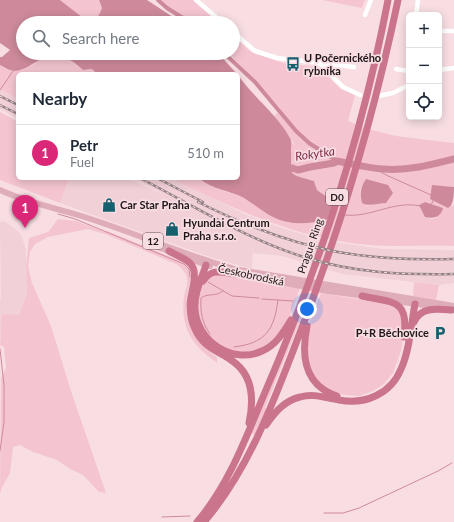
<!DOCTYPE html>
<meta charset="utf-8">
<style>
:root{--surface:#fff;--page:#f2f2f3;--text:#1f2937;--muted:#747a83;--line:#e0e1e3;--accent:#db2777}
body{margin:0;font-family:Lato,sans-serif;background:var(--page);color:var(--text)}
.controls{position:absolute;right:12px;top:12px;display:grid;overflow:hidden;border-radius:6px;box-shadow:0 2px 10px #0003}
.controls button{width:36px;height:36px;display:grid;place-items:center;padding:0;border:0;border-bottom:1px solid var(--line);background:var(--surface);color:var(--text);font:20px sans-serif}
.you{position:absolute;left:307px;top:309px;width:14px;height:14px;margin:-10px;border:3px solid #fff;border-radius:50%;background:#1a73e8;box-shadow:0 0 0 6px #1a73e833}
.badge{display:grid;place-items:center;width:26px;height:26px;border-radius:50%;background:var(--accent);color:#fff;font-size:13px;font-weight:700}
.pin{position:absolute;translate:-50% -33px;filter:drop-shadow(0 1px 2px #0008)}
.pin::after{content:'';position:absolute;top:21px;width:14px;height:12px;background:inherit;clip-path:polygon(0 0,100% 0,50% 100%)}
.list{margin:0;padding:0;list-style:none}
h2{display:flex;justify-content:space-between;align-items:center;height:52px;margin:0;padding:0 16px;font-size:17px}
h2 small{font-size:13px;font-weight:400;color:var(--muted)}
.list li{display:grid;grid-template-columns:26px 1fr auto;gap:12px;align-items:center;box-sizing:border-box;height:56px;padding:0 16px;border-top:1px solid var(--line)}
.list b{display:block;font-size:15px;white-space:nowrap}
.list p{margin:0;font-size:13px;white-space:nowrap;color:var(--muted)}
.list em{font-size:13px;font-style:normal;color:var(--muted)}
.icon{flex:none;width:22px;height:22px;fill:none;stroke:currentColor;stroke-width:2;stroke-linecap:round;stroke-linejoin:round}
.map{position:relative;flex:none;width:454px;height:522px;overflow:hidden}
.search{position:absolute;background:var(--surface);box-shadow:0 2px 10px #0003;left:16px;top:16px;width:224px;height:44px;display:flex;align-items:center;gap:10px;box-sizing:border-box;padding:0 14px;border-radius:22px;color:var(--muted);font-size:15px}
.panel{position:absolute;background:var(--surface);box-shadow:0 2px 10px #0003;left:16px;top:72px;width:224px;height:108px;border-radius:6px}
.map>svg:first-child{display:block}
</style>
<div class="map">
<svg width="454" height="522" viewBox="0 0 454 522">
<rect width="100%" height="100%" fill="#f8dee3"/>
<path fill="#f2d0d8" d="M 0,89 L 18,99 L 18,118 L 0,109 Z
M 69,178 L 128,178 L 165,195 L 133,178 L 170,178 L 247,215 L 273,225 L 315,238 L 340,243 L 383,249 L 454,250 L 454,283 L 439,285 L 343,274 L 282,256 L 253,253 L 253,241 L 252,269 L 210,257 L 60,203 Z
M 5,221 L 21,234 L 26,250 L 27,293 L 19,315 L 0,335 L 0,299 L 1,298 L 0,222 Z"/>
<path fill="#f4c5d0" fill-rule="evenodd" d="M 60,0 L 99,0 L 102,8 L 99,15 L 92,20 L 82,17 Z
M 161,0 L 193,0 L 219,23 L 194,23 L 174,11 L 167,8 Z
M 322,0 L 365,0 L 362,8 Z
M 233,36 L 251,52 L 283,63 L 318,67 L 341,89 L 355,95 L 348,121 L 368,129 L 396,136 L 454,143 L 454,187 L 445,186 L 452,207 L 454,204 L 454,246 C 426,245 397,247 369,245 C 300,240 231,208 170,178 L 199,178 C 211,189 227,191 242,197 C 253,202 264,211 274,217 L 327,197 L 317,190 L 314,181 C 308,179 301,178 295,176 C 289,172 291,149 291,142 L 295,145 L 274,116 L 281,109 L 229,53 L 233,53 ZM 366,179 L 386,203 L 376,203 L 367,206 C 360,194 357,191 366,179 ZM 425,202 L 443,208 L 436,218 L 431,219 L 425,216 L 419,205 Z
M 58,55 L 69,59 L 83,70 L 92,69 L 97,74 L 18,74 L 18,99 L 0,89 L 0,65 C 4,67 10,71 14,71 C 30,70 41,56 58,55 Z
M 0,112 L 18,122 L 18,178 L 69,178 L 60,203 L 0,180 Z
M 58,219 L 76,221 L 105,232 L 107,231 L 186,263 C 195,274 189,283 187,296 C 182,322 197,343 217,357 L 217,363 C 208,356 198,349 192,339 C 184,327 182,311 184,297 C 185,291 188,285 187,278 C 186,272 181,267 176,264 L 105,234 L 88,229 L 48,237 L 35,244 L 30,252 L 28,266 L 32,283 L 51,326 L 71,391 L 106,493 L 99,492 L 83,475 L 70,469 L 57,460 L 33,452 L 20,445 L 13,447 L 10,473 L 2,487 L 0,494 L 1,378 L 6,368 L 4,347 L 0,345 L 2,314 L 19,315 L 27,293 L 26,266 L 29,238 L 48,232 Z
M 219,274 L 247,280 L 300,288 L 290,314 L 291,316 C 283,329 274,343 259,349 C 224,362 192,330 200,295 C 201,290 203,282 208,279 C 211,276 216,275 219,274 Z
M 414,282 L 439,285 L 436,300 L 413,296 Z
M 321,293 L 383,303 L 400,310 L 404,332 L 401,351 L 393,373 L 384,384 L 373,391 L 359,396 L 345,395 L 338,393 L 324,386 L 313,375 L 308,365 L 307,330 Z
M 300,315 L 302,316 L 265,408 L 267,409 L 255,436 L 251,433 Z"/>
<path fill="#ce8a9b" d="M 0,0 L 60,0 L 82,17 L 92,20 L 99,15 L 102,8 L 99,0 L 147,0 L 182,23 L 23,23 L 23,53 L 218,53 L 237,74 L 97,74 L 92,69 L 83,70 C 69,57 57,51 38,61 C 30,65 24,70 15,71 C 10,71 4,67 0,65 L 0,57 L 2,57 L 10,50 L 0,43 Z
M 238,75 C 253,97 277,114 290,138 C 292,141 291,146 291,150 C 292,177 286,173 314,181 L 317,190 L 327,197 L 332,202 L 334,207 L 328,219 C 310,224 291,226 273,217 C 263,212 254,204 244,198 C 229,190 212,190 199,178 L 238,178 Z
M 366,179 L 388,185 L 393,193 L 386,203 C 378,203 369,207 362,203 C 360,194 360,187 366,179 Z
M 432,185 L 454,187 C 454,194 454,205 448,208 L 430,199 Z
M 425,202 L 443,208 C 441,217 434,219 425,217 L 419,205 Z"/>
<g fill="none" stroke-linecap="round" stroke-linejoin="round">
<path stroke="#ce8a9b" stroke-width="1" d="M 0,90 L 13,71
M 373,167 L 386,175 L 431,195
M 431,205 L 434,199
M 58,214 L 75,219 L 184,264 L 189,269 L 190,277
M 345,215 C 371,218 394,200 420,206
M 208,282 L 232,296 L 259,298
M 262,299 L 293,301
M 210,334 C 202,323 200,311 201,298 C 207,293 216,297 223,291
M 234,347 C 266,343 274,330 278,300
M 0,349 L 4,385 L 4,422 L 0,451
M 324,513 L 343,513 L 359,508 L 438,471 L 452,463
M 162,517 L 190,516"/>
<path stroke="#ce8a9b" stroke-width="4" d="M 158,0 L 167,8 L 191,23
M 224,53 L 255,82 L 296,131 L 309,143 L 337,161"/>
<path stroke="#ce8a9b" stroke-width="7" d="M 283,172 L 287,169 L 292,168 L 298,170 L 310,167 L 334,163 L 337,161 C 352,164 368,168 383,169 C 407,171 431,165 454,159"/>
<path stroke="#fff" stroke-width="4.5" d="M 196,0 L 223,23
M 365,15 L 371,0
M 416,15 L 418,0
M 439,31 L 454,31
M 233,32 L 255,51 L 277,58 L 354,67
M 319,63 L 343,87 L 360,95
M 396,69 L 409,71
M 439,70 L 454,68
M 378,96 L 393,93 L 409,85"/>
<path stroke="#dfacba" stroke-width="6" d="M 0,190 C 25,202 52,207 78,215 C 131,231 181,254 234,269 L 454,306
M 149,244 L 172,252
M 184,257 L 210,266
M 232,273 L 328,291 L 366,296
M 389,300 L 438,307"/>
<path stroke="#ca758c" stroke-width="7" d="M 169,251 C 175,255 185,258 190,263 C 200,273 190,293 190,305 C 190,313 191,321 195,329 C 203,347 216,350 231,360 C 253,374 254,400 249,423
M 206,265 C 201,280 194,294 195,309 C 197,341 232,365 262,351 C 276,345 283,333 291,320
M 203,281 C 212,268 221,272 236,274
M 362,296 C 394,303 409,299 404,337
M 414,322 C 421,306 438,309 452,310
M 307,326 C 301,356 304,385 337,396
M 266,425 C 275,412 284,401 300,397 C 314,393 325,398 339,400 C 365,405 391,394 401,369 C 410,350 411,324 415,304
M 197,522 C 228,486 245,440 263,397 C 318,270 362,136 388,0
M 204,522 C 246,473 270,411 293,351 C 338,237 373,120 398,0"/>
<defs>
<path id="rail" d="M 0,96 L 18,105
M 0,105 L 18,114
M 140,178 C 194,206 248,240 307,258 C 355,273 404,275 454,274
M 157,178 L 203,202
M 198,202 C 242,224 289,243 338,252 C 377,259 415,260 454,259"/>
</defs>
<use href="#rail" stroke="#948286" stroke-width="2.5"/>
<use href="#rail" stroke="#f8dee3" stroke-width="1" stroke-dasharray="3" stroke-linecap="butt"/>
</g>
<defs>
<symbol id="bus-bare" viewBox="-9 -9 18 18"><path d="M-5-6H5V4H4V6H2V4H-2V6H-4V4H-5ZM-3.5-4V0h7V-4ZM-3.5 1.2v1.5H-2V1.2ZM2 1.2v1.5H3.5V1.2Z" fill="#16606e" stroke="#f8dee3" stroke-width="2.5" paint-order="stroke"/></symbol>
<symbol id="shop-bare" viewBox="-9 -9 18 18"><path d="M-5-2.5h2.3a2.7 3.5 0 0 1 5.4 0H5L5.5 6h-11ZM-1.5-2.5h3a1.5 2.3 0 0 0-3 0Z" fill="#16606e" stroke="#f8dee3" stroke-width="2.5" paint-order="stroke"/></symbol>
<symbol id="parking-bare" viewBox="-9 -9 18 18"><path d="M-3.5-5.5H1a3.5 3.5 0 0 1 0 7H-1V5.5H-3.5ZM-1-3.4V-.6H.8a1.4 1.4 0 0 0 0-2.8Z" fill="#16606e" stroke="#f8dee3" stroke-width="2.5" paint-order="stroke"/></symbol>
</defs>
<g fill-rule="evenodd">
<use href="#bus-bare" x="283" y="54" width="20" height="20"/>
<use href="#shop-bare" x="99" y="195" width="20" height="20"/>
<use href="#shop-bare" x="162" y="219" width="20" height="20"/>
<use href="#parking-bare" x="430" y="323" width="20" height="20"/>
</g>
<g text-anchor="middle" stroke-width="3.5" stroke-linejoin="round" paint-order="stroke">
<g fill="#f8dee3" stroke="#615356" stroke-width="1">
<rect x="326" y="189" width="22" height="16" rx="3"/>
<rect x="143" y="233" width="20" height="16" rx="3"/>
</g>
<g font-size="10" font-weight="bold" fill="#201719">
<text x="337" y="201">D0</text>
<text x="153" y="245">12</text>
</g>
<g font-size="11" font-weight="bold" fill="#201719" stroke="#f8dee3" text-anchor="start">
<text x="304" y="62">U Počernického<tspan x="304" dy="13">rybníka</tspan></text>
<text x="120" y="209">Car Star Praha</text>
<text x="183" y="227">Hyundai Centrum<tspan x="183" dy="13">Praha s.r.o.</tspan></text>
<text x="429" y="337" text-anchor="end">P+R Běchovice</text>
</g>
<g font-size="11" fill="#201719" stroke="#f8dee3">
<text transform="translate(310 246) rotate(-71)" y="4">Prague Ring</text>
<text transform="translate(251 275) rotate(12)" y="4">Českobrodská</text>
</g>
<g font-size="12" font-style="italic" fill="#7e2d48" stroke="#f8dee3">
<text transform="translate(315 154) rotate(-8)" y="4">Rokytka</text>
</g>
</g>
</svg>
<div class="controls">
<button>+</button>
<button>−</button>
<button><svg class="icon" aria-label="locate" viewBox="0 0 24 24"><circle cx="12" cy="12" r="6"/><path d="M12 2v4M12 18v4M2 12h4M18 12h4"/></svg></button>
</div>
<div class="you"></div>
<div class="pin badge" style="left:25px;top:228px">1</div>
<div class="search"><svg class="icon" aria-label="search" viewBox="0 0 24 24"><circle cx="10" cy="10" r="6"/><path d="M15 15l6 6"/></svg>Search here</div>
<section class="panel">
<h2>Nearby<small></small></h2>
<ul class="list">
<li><span class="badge">1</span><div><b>Petr</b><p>Fuel</p></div><em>510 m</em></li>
</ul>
</section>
</div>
